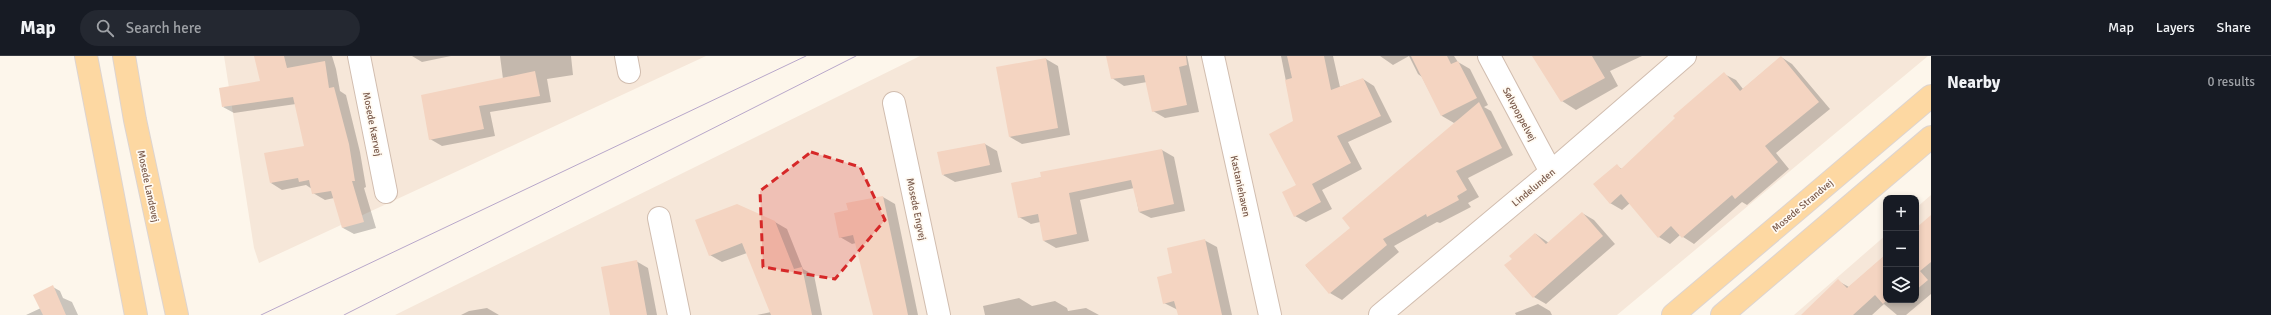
<!DOCTYPE html>
<meta charset="utf-8">
<style>
:root{--surface:#171b24;--page:#242831;--text:#f1f3f6;--muted:#9ea1a6;--line:#363941}
body{margin:0;font-family:Signika,sans-serif;background:var(--page);color:var(--text)}
.controls{position:absolute;right:12px;bottom:12px;display:grid;overflow:hidden;border-radius:8px;box-shadow:0 2px 6px #0003}
.controls button{width:36px;height:36px;display:grid;place-items:center;padding:0;border:0;border-bottom:1px solid var(--line);background:var(--surface);color:var(--text);font:20px sans-serif}
.list{margin:0;padding:0;list-style:none}
h2{display:flex;justify-content:space-between;align-items:center;height:52px;margin:0;padding:0 16px;font-size:17px}
h2 small{font-size:13px;font-weight:400;color:var(--muted)}
.icon{flex:none;width:22px;height:22px;fill:none;stroke:currentColor;stroke-width:2;stroke-linecap:round;stroke-linejoin:round}
.map{position:relative;flex:none;width:1931px;height:259px;overflow:hidden}
header{display:flex;align-items:center;gap:24px;box-sizing:border-box;height:56px;padding:0 20px;background:var(--surface);border-bottom:1px solid var(--line)}
header strong{font-size:19px}
nav{display:flex;gap:22px;margin-inline-start:auto;font-size:14px}
.search{width:280px;height:36px;background:var(--page);display:flex;align-items:center;gap:10px;box-sizing:border-box;padding:0 14px;border-radius:22px;color:var(--muted);font-size:15px}
main{display:flex}
aside{flex:1;background:var(--surface)}
.map>svg:first-child{display:block}
</style>
<header>
<strong>Map</strong>
<div class="search"><svg class="icon" aria-label="search" viewBox="0 0 24 24"><circle cx="10" cy="10" r="6"/><path d="M15 15l6 6"/></svg>Search here</div>
<nav><a>Map</a><a>Layers</a><a>Share</a></nav>
</header>
<main>
<div class="map">
<svg width="1931" height="259" viewBox="0 0 1931 259">
<rect width="100%" height="100%" fill="#fdf6eb"/>
<path fill="#f6e7d9" d="M 224,0 L 706,0 L 259,207 L 254,192 Z
M 920,0 L 1928,0 L 1617,259 L 395,259 Z
M 1931,139 L 1931,259 L 1794,259 L 1886,179 L 1886,244 L 1916,244 L 1916,152 Z"/>
<path fill="#0003" d="M 255,0 L 332,0 L 336,13 L 340,35 L 346,39 L 360,96 L 366,131 L 364,132 L 376,172 L 354,178 L 343,172 L 334,142 L 325,144 L 313,137 L 312,133 L 306,129 L 282,134 L 271,127 L 305,91 L 296,48 L 234,57 L 223,51 L 262,26 Z
M 412,0 L 451,0 L 422,6 Z
M 500,0 L 571,0 L 573,19 L 547,23 L 551,46 L 490,56 L 495,80 L 442,90 L 430,83 L 503,23 Z
M 1107,0 L 1187,0 L 1199,56 L 1165,62 L 1153,55 L 1147,26 L 1124,30 L 1112,22 Z
M 1281,0 L 1333,0 L 1340,31 L 1363,23 L 1374,30 L 1392,66 L 1348,86 L 1362,113 L 1322,134 L 1332,153 L 1306,166 L 1295,160 L 1297,129 L 1294,66 Z
M 1380,0 L 1454,0 L 1458,6 L 1470,13 L 1488,49 L 1484,51 L 1491,55 L 1513,99 L 1468,122 L 1479,141 L 1468,147 L 1471,151 L 1440,167 L 1437,166 L 1394,190 L 1399,196 L 1342,244 L 1330,237 L 1306,210 L 1351,172 L 1458,64 L 1454,67 L 1442,60 L 1422,21 L 1418,18 L 1409,0 L 1393,9 Z
M 1534,0 L 1642,0 L 1610,15 L 1618,30 L 1576,54 L 1562,45 Z
M 1781,1 L 1792,8 L 1830,53 L 1776,97 L 1789,113 L 1747,149 L 1742,146 L 1694,188 L 1680,179 L 1670,188 L 1659,181 L 1630,147 L 1622,154 L 1610,147 L 1617,110 L 1622,113 L 1724,18 L 1736,24 L 1743,33 Z
M 1046,3 L 1058,10 L 1070,79 L 1022,88 L 1010,81 Z
M 985,88 L 997,95 L 1002,116 L 955,126 L 943,119 Z
M 1162,94 L 1174,101 L 1185,155 L 1151,162 L 1139,156 L 1134,132 L 1080,144 L 1089,185 L 1056,192 L 1044,185 L 1040,166 L 1031,168 L 1019,161 L 1012,128 Z
M 883,141 L 895,148 L 918,259 L 874,259 L 856,187 L 852,188 L 840,181 L 849,155 L 847,148 Z
M 1582,157 L 1594,164 L 1615,188 L 1546,248 L 1534,241 L 1506,210 L 1536,178 L 1549,187 Z
M 775,166 L 787,173 L 803,213 L 814,219 L 822,259 L 757,259 L 771,256 L 747,197 L 722,206 L 710,199 Z
M 1931,172 L 1931,238 L 1906,259 L 1897,259 L 1884,248 L 1872,259 L 1803,259 L 1838,225 L 1849,231 L 1886,199 L 1886,244 L 1916,244 L 1916,174 Z
M 1204,184 L 1217,191 L 1232,259 L 1179,259 L 1178,254 L 1164,247 L 1173,218 Z
M 636,205 L 648,212 L 657,259 L 611,259 Z
M 53,231 L 60,235 L 63,242 L 72,246 L 78,259 L 26,259 L 41,252 Z
M 1019,242 L 1032,250 L 1055,245 L 1067,252 L 1068,255 L 1086,252 L 1099,259 L 985,259 L 983,250 Z
M 1538,248 L 1550,255 L 1552,259 L 1516,259 L 1515,257 Z
M 487,252 L 499,259 L 461,259 L 469,255 Z"/>
<path fill="#f4d4c1" d="M 254,0 L 284,0 L 287,12 L 325,5 L 329,32 L 334,31 L 349,88 L 355,125 L 352,125 L 364,166 L 342,172 L 331,135 L 312,138 L 309,124 L 299,126 L 298,122 L 270,127 L 264,97 L 304,90 L 293,41 L 222,51 L 219,32 L 260,25 Z
M 1106,0 L 1186,0 L 1187,9 L 1179,11 L 1187,49 L 1152,56 L 1144,19 L 1111,23 Z
M 1287,0 L 1324,0 L 1331,34 L 1363,22 L 1381,60 L 1337,80 L 1351,107 L 1312,128 L 1321,146 L 1294,161 L 1282,136 L 1296,129 L 1269,78 L 1293,65 L 1285,24 L 1292,22 Z
M 1411,0 L 1447,0 L 1451,8 L 1458,5 L 1477,42 L 1441,60 Z
M 1532,0 L 1592,0 L 1605,22 L 1561,46 Z
M 1781,0 L 1819,46 L 1765,90 L 1778,106 L 1735,143 L 1732,139 L 1682,182 L 1671,170 L 1658,182 L 1621,138 L 1610,148 L 1593,128 L 1617,108 L 1621,113 L 1675,62 L 1673,60 L 1724,16 L 1740,35 Z
M 1046,2 L 1058,72 L 1009,81 L 996,11 Z
M 535,15 L 540,40 L 479,50 L 484,73 L 429,84 L 421,39 Z
M 1479,46 L 1502,92 L 1456,115 L 1467,134 L 1457,140 L 1459,144 L 1427,161 L 1426,158 L 1383,183 L 1387,189 L 1329,238 L 1305,209 L 1350,172 L 1342,162 Z
M 985,87 L 990,109 L 942,119 L 937,96 Z
M 1162,93 L 1174,148 L 1139,156 L 1131,124 L 1069,137 L 1077,178 L 1043,185 L 1038,158 L 1018,162 L 1011,127 L 1041,121 L 1040,116 Z
M 883,140 L 902,230 L 908,259 L 873,259 L 853,179 L 839,182 L 834,157 L 848,154 L 846,147 Z
M 737,148 L 775,165 L 794,213 L 802,211 L 812,259 L 771,259 L 742,187 L 709,200 L 695,164 Z
M 1582,156 L 1603,180 L 1533,242 L 1504,209 L 1512,203 L 1509,200 L 1535,177 L 1546,188 Z
M 1931,159 L 1931,206 L 1920,215 L 1928,224 L 1916,234 L 1916,172 Z
M 1205,183 L 1222,259 L 1178,259 L 1174,245 L 1163,248 L 1157,221 L 1172,217 L 1167,192 Z
M 1886,198 L 1887,244 L 1883,248 L 1875,239 L 1853,259 L 1801,259 L 1838,223 L 1847,232 Z
M 637,204 L 647,259 L 610,259 L 601,211 Z
M 53,229 L 66,259 L 43,259 L 33,239 Z"/>
<g fill="none" stroke-linecap="round" stroke-linejoin="round">
<defs>
<path id="minor" d="M 359,0 L 386,136
M 626,0 L 629,16
M 1213,0 L 1270,259
M 1489,0 L 1551,116
M 894,47 L 939,259
M 659,162 L 679,259
M 1380,259 L 1551,116 L 1685,0"/>
<path id="major" d="M 86,0 L 136,259
M 124,0 L 135,64 L 177,259
M 1673,259 L 1931,40
M 1722,259 L 1931,81"/>
</defs>
<use href="#minor" stroke="#d1bdaf" stroke-width="24"/>
<use href="#major" stroke="#ddd4d0" stroke-width="24"/>
<use href="#minor" stroke="#fff" stroke-width="22"/>
<use href="#major" stroke="#fdd8a2" stroke-width="22"/>
<path stroke="#b8a7ca" stroke-width="1" d="M 261,259 L 806,0
M 344,259 L 856,0"/>
</g>
<path fill="#d62828" fill-opacity="0.2" stroke="#d62828" stroke-width="3" stroke-dasharray="8 5" stroke-linejoin="round" d="M 811,96 L 860,111 L 885,164 L 835,223 L 763,211 L 760,135 Z"/>
<g text-anchor="middle" stroke-width="3.5" stroke-linejoin="round" paint-order="stroke">
<g font-size="10" fill="#7b5b4c" stroke="#fffaf2">
<text transform="translate(1520 58) rotate(62)" y="4">Sølvpoppelvej</text>
<text transform="translate(373 68) rotate(79)" y="4">Mosede Kærvej</text>
<text transform="translate(149 130) rotate(78)" y="4">Mosede Landevej</text>
<text transform="translate(1241 130) rotate(78)" y="4">Kastaniehaven</text>
<text transform="translate(1533 131) rotate(-40)" y="4">Lindelunden</text>
<text transform="translate(1802 149) rotate(-40)" y="4">Mosede Strandvej</text>
<text transform="translate(917 153) rotate(78)" y="4">Mosede Engvej</text>
</g>
</g>
</svg>
<div class="controls">
<button>+</button>
<button>−</button>
<button><svg class="icon" aria-label="layers" viewBox="0 0 24 24"><path d="M12 4l9 5-9 5-9-5zM3 14l9 5 9-5"/></svg></button>
</div>
</div>
<aside>
<h2>Nearby<small>0 results</small></h2>
<ul class="list">
</ul>
</aside>
</main>
